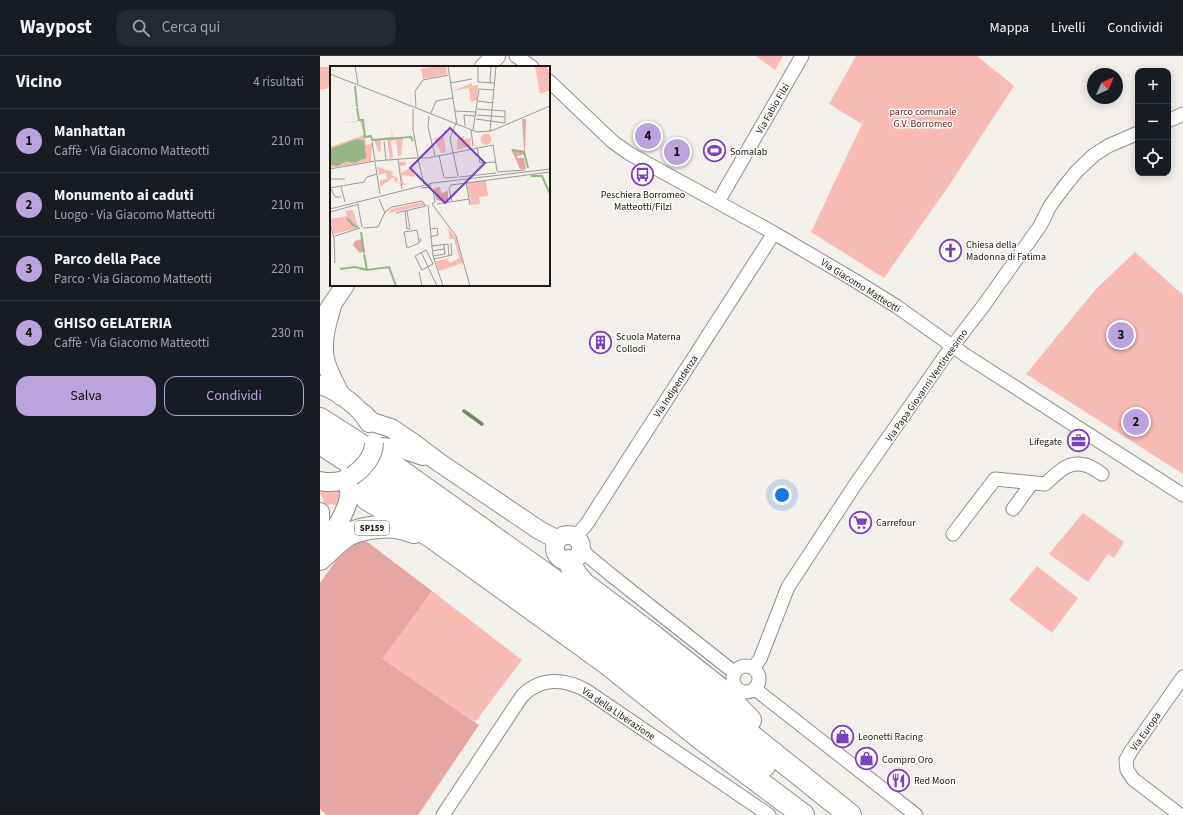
<!DOCTYPE html>
<html lang="it">
<meta charset="utf-8">
<style>
:root{--surface:#171b24;--page:#242831;--text:#f1f3f6;--muted:#9ea1a6;--line:#363941;--accent:#bba4db}
body{margin:0;font-family:"Source Sans 3",sans-serif;background:var(--page);color:var(--text)}
.controls{position:absolute;right:12px;top:12px;display:grid;overflow:hidden;border-radius:8px;box-shadow:0 2px 10px #0003}
.controls button{width:36px;height:36px;display:grid;place-items:center;padding:0;border:0;border-bottom:1px solid var(--line);background:var(--surface);color:var(--text);font:20px sans-serif}
.compass{position:absolute;left:767px;top:12px;width:36px;height:36px;border-radius:50%;background:var(--surface);box-shadow:0 2px 10px #0003;rotate:45deg}
.you{position:absolute;left:462px;top:439px;width:14px;height:14px;margin:-10px;border:3px solid #fff;border-radius:50%;background:#1a73e8;box-shadow:0 0 0 6px #1a73e833}
.badge{display:grid;place-items:center;width:26px;height:26px;border-radius:50%;background:var(--accent);color:#111;font-size:13px;font-weight:700}
.pin{position:absolute;translate:-50% -50%;border:2px solid #fff;box-shadow:0 1px 4px #0006}
.list{margin:0;padding:0;list-style:none}
h2{display:flex;justify-content:space-between;align-items:center;height:52px;margin:0;padding:0 16px;font-size:17px}
h2 small{font-size:13px;font-weight:400;color:var(--muted)}
.list li{display:grid;grid-template-columns:26px 1fr auto;gap:12px;align-items:center;box-sizing:border-box;height:64px;padding:0 16px;border-top:1px solid var(--line)}
.list b{display:block;font-size:15px;white-space:nowrap}
.list p{margin:0;font-size:13px;white-space:nowrap;color:var(--muted)}
.list em{font-size:13px;font-style:normal;color:var(--muted)}
.actions{display:flex;gap:8px;padding:12px 16px}
.actions a{flex:1;padding:9px 0;border:1px solid var(--accent);border-radius:12px;text-align:center;font-size:14px;color:var(--accent)}
.actions .main{background:var(--accent);color:#111}
.icon{flex:none;width:22px;height:22px;fill:none;stroke:currentColor;stroke-width:2;stroke-linecap:round;stroke-linejoin:round}
.map{position:relative;flex:none;width:863px;height:759px;overflow:hidden}
header{display:flex;align-items:center;gap:24px;box-sizing:border-box;height:56px;padding:0 20px;background:var(--surface);border-bottom:1px solid var(--line)}
header strong{font-size:19px}
nav{display:flex;gap:22px;margin-inline-start:auto;font-size:14px}
.search{width:280px;height:36px;background:var(--page);display:flex;align-items:center;gap:10px;box-sizing:border-box;padding:0 14px;border-radius:12px;color:var(--muted);font-size:15px}
main{display:flex}
aside{flex:1;background:var(--surface)}
.map>svg:first-child{display:block}
</style>
<header>
<strong>Waypost</strong>
<div class="search"><svg class="icon" aria-label="search" viewBox="0 0 24 24"><circle cx="10" cy="10" r="6"/><path d="M15 15l6 6"/></svg>Cerca qui</div>
<nav><a>Mappa</a><a>Livelli</a><a>Condividi</a></nav>
</header>
<main>
<aside>
<h2>Vicino<small>4 risultati</small></h2>
<ul class="list">
<li><span class="badge">1</span><div><b>Manhattan</b><p>Caffè · Via Giacomo Matteotti</p></div><em>210 m</em></li>
<li><span class="badge">2</span><div><b>Monumento ai caduti</b><p>Luogo · Via Giacomo Matteotti</p></div><em>210 m</em></li>
<li><span class="badge">3</span><div><b>Parco della Pace</b><p>Parco · Via Giacomo Matteotti</p></div><em>220 m</em></li>
<li><span class="badge">4</span><div><b>GHISO GELATERIA</b><p>Caffè · Via Giacomo Matteotti</p></div><em>230 m</em></li>
</ul>
<div class="actions"><a class="main">Salva</a><a>Condividi</a></div>
</aside>
<div class="map">
<svg width="863" height="759" viewBox="0 0 863 759">
<rect width="100%" height="100%" fill="#f3f0ec"/>
<path fill="#f8bbb6" d="M 436,0 L 463,0 L 455,14 Z
M 536,0 L 657,0 L 694,30 L 628,131 L 564,222 L 491,176 L 542,68 L 509,48 Z
M 0,11 L 30,11 L 11,11 L 11,28 L 6,33 L 0,33 Z
M 815,196 L 863,239 L 863,418 L 706,318 L 776,233 Z
M 0,430 L 17,433 L 26,438 L 21,451 L 12,448 L 5,449 L 0,436 Z
M 763,457 L 804,486 L 794,502 L 788,498 L 768,526 L 729,498 Z
M 717,510 L 758,542 L 732,577 L 689,544 Z
M 112,535 L 202,604 L 155,666 L 61,603 Z"/>
<path fill="#e5a6a1" d="M 42,482 L 112,535 L 62,603 L 159,669 L 98,759 L 7,759 L 0,753 L 0,527 L 18,502 Z"/>
<g fill="none" stroke-linecap="round" stroke-linejoin="round">
<path stroke="#718764" stroke-width="3.5" d="M 144,355 L 162,368"/>
<defs>
<path id="street" d="M 196,0 L 212,11
M 229,25 L 293,86 L 310,98 L 454,177 L 534,224 L 576,250 L 645,299 L 863,439
M 848,65 L 863,58
M 398,146 L 482,0
M 693,453 L 712,427
M 633,478 L 675,423 L 725,428 C 737,418 747,404 765,409 C 771,410 777,415 782,418
M 255,481 L 266,469 L 454,177
M 261,492 L 267,499 L 291,519 L 415,617
M413 623a13 13 0 1 1 26 0a13 13 0 1 1-26 0Z
M 433,612 L 440,603 L 468,531 L 535,429 L 625,300 L 664,249 L 720,170 L 730,150 L 744,131 L 757,115 L 774,99 L 788,90 L 818,77
M 435,633 L 596,759
M 123,759 L 202,640 C 220,621 245,622 267,635 L 449,759
M 860,759 L 813,723 L 807,714 L 806,704 L 811,695 L 863,621"/>
<path id="secondary" d="M 164,11 L 176,0
M 12,250 C 8,264 3,278 4,293 C 4,310 14,325 21,340
M 5,259 L 25,229
M 0,329 C 17,334 40,351 49,367
M 43,357 L 52,366 L 71,372 L 92,386 L 117,405 L 219,474 L 238,484
M 61,391 L 82,393 L 103,400
M 0,425 C 11,427 23,426 32,420
M 0,456 L 0,476
M235 492a13 13 0 1 1 26 0a13 13 0 1 1-26 0Z
M 1,496 C 9,484 27,455 29,441 C 30,435 28,428 28,422"/>
<path id="highway" d="M 0,363 L 75,411 L 239,528 L 395,651 L 530,759
M 0,387 L 97,450 L 225,541 L 444,710
M 30,421 L 47,443 L 112,481 L 284,605 L 379,681 L 483,759
M 0,503 C 8,496 17,486 26,480 C 36,473 63,469 75,471 C 81,472 88,474 94,476
M 249,505 L 256,519 L 264,528 L 328,576 L 400,633 L 430,664"/>
</defs>
<use href="#street" stroke="#92908c" stroke-width="15"/>
<use href="#secondary" stroke="#92908c" stroke-width="20"/>
<use href="#highway" stroke="#92908c" stroke-width="24"/>
<use href="#street" stroke="#fff" stroke-width="13"/>
<use href="#secondary" stroke="#fff" stroke-width="18"/>
<use href="#highway" stroke="#fff" stroke-width="22"/>
<defs>
<path id="secondary-bridge" d="M 32,420 C 43,413 54,400 54,387"/>
</defs>
<use href="#secondary-bridge" stroke="#92908c" stroke-width="20" stroke-linecap="butt"/>
<use href="#secondary-bridge" stroke="#fff" stroke-width="18"/>
</g>
<defs>
<symbol id="stadium-ring" viewBox="-11 -11 22 22"><circle r="9.5" fill="#fffefc" stroke="#7843ba" stroke-width="1.5"/><path d="M0-5a6.5 5 0 1 0 0 10a6.5 5 0 1 0 0-10ZM-3.5-1.8h7v3.6h-7Z" fill="#7843ba"/></symbol>
<symbol id="bus-ring" viewBox="-11 -11 22 22"><circle r="9.5" fill="#fffefc" stroke="#7843ba" stroke-width="1.5"/><path d="M-5-6H5V4H4V6H2V4H-2V6H-4V4H-5ZM-3.5-4V0h7V-4ZM-3.5 1.2v1.5H-2V1.2ZM2 1.2v1.5H3.5V1.2Z" fill="#7843ba"/></symbol>
<symbol id="church-ring" viewBox="-11 -11 22 22"><circle r="9.5" fill="#fffefc" stroke="#7843ba" stroke-width="1.5"/><path d="M-1.2-6h2.4v3.5h3.3v2.4h-3.3V6h-2.4V-.1h-3.3v-2.4h3.3Z" fill="#7843ba"/></symbol>
<symbol id="building-ring" viewBox="-11 -11 22 22"><circle r="9.5" fill="#fffefc" stroke="#7843ba" stroke-width="1.5"/><path d="M-4-6H4V6H1V3H-1V6H-4ZM-2.5-4.3h1.7v1.8h-1.7ZM.8-4.3h1.7v1.8H.8ZM-2.5-1h1.7V.8h-1.7ZM.8-1h1.7V.8H.8Z" fill="#7843ba"/></symbol>
<symbol id="office-ring" viewBox="-11 -11 22 22"><circle r="9.5" fill="#fffefc" stroke="#7843ba" stroke-width="1.5"/><path d="M-6-3h4V-5.5h4V-3h4V5H-6ZM-1-4.5V-3h2v-1.5ZM-6 0V1H6V0Z" fill="#7843ba"/></symbol>
<symbol id="supermarket-ring" viewBox="-11 -11 22 22"><circle r="9.5" fill="#fffefc" stroke="#7843ba" stroke-width="1.5"/><path d="M-6-5.5h2.5l.6 2H6L4.5 2H-2.5L-4.4-4H-6ZM-1.5 3.2a1.3 1.3 0 1 0 .1 0ZM3 3.2a1.3 1.3 0 1 0 .1 0Z" fill="#7843ba"/></symbol>
<symbol id="shop-ring" viewBox="-11 -11 22 22"><circle r="9.5" fill="#fffefc" stroke="#7843ba" stroke-width="1.5"/><path d="M-5-2.5h2.3a2.7 3.5 0 0 1 5.4 0H5L5.5 6h-11ZM-1.5-2.5h3a1.5 2.3 0 0 0-3 0Z" fill="#7843ba"/></symbol>
<symbol id="restaurant-ring" viewBox="-11 -11 22 22"><circle r="9.5" fill="#fffefc" stroke="#7843ba" stroke-width="1.5"/><path d="M-5-6h1v4h1v-4h1v4h1v-4h1v5L-1.5 .5V6h-2V.5L-5-1ZM5-6V6H3V1.5H1.5Q1.5-4 5-6Z" fill="#7843ba"/></symbol>
</defs>
<g fill-rule="evenodd">
<use href="#stadium-ring" x="382" y="82" width="25" height="25"/>
<use href="#bus-ring" x="310" y="106" width="25" height="25"/>
<use href="#church-ring" x="618" y="182" width="25" height="25"/>
<use href="#building-ring" x="268" y="274" width="25" height="25"/>
<use href="#office-ring" x="746" y="372" width="25" height="25"/>
<use href="#supermarket-ring" x="528" y="454" width="25" height="25"/>
<use href="#shop-ring" x="510" y="668" width="25" height="25"/>
<use href="#shop-ring" x="534" y="690" width="25" height="25"/>
<use href="#restaurant-ring" x="566" y="712" width="25" height="25"/>
</g>
<g text-anchor="middle" stroke-width="3" stroke-linejoin="round" paint-order="stroke">
<rect fill="#fffefc" stroke="#5f5e5c" stroke-width="1" x="35" y="465" width="34" height="14" rx="3"/>
<g font-size="9" font-weight="bold" fill="#1a1917">
<text x="52" y="475">SP159</text>
</g>
<g font-size="10" fill="#1a1917" stroke="#fffefc">
<text transform="translate(452 52) rotate(-60)" y="4">Via Fabio Filzi</text>
<text transform="translate(541 229) rotate(32)" y="4">Via Giacomo Matteotti</text>
<text transform="translate(606 329) rotate(-55)" y="4">Via Papa Giovanni Ventitreesimo</text>
<text transform="translate(355 330) rotate(-57)" y="4">Via Indipendenza</text>
<text transform="translate(299 657) rotate(34)" y="4">Via della Liberazione</text>
<text transform="translate(825 675) rotate(-55)" y="4">Via Europa</text>
</g>
<g font-size="10" fill="#661d1d" stroke="#fffefc">
<text x="603" y="59">parco comunale<tspan x="603" dy="12">G.V. Borromeo</tspan></text>
</g>
<g font-size="10" fill="#1a1917" stroke="#fffefc" text-anchor="start">
<text x="410" y="99">Somalab</text>
<text x="323" y="142" text-anchor="middle">Peschiera Borromeo<tspan x="323" dy="12">Matteotti/Filzi</tspan></text>
<text x="646" y="192">Chiesa della<tspan x="646" dy="12">Madonna di Fatima</tspan></text>
<text x="296" y="284">Scuola Materna<tspan x="296" dy="12">Collodi</tspan></text>
<text x="742" y="389" text-anchor="end">Lifegate</text>
<text x="556" y="470">Carrefour</text>
<text x="538" y="684">Leonetti Racing</text>
<text x="562" y="707">Compro Oro</text>
<text x="594" y="728">Red Moon</text>
</g>
</g>
<g transform="translate(10 10)">
<rect width="220" height="220" fill="#f3f0ec"/>
<path d="M 104,0 L 116,0 L 117,8 L 93,13 L 91,3 ZM 205,0 L 217,0 L 220,9 L 220,24 L 210,28 ZM 142,17 L 142,20 L 148,19 L 147,34 L 141,36 L 139,22 L 122,25 ZM 32,54 L 35,71 L 41,70 L 42,74 L 62,71 L 61,57 L 63,73 L 73,72 L 71,89 L 68,90 L 66,74 L 61,75 L 63,92 L 60,93 L 57,73 L 51,74 L 51,85 L 48,86 L 45,75 L 42,75 L 40,71 L 35,72 L 36,79 L 42,78 L 41,95 L 1,102 L 0,81 L 34,69 L 30,55 L 5,58 ZM150.5 73a5.5 5.5 0 1 1 11 0a5.5 5.5 0 1 1-11 0ZM 134,70 L 134,73 L 140,72 L 141,80 L 127,84 L 127,73 ZM 114,71 L 116,86 L 111,87 L 104,72 ZM 69,96 L 76,96 L 76,99 L 70,100 L 71,107 L 82,101 L 85,111 L 72,109 L 73,117 L 79,118 L 72,119 ZM 47,101 L 64,106 L 62,109 L 69,113 L 66,116 L 70,116 L 71,122 L 69,116 L 65,117 L 64,111 L 50,121 L 50,114 L 57,113 L 56,107 L 49,109 ZM 156,115 L 158,130 L 149,131 L 150,138 L 141,139 L 137,116 ZM 94,136 L 95,139 L 59,147 L 61,143 ZM 15,142 L 17,145 L 23,144 L 28,162 L 4,168 L 0,153 L 17,150 ZM 118,162 L 126,172 L 133,197 L 109,205 L 106,195 L 117,193 L 120,197 L 129,192 L 124,173 L 120,173 Z" fill="#f8bbb6"/>
<path d="M 192,53 L 196,53 L 195,88 L 187,90 L 187,92 L 194,92 L 196,103 L 190,103 L 181,83 L 194,85 ZM 110,121 L 111,127 L 118,125 L 118,136 L 106,134 L 104,122 ZM 31,173 L 35,184 L 30,187 L 23,179 L 25,175 Z" fill="#e5a6a1"/>
<path d="M 27,73 L 34,75 L 36,92 L 24,97 L 17,95 L 8,100 L 0,99 L 0,83 Z" fill="#96b685"/>
<path fill="none" stroke="#96b685" stroke-width="2" d="M 25,20 L 27,41M 27,42 L 29,54 L 33,54 L 35,71 L 41,70 L 42,74 L 81,71 L 83,75M 182,84 L 194,86 L 198,102M 201,110 L 212,110 L 220,128M 17,152 L 23,159 L 28,161M 31,166 L 34,187M 34,188 L 37,204 L 59,201 L 66,220M 10,203 L 25,201 L 37,204"/>
<path fill="none" stroke="#9c9a97" stroke-width="1" d="M 25,0 L 28,18M 118,0 L 127,59M 148,0 L 148,16 L 164,17M 0,8 L 147,66 L 161,65 L 220,40M 120,17 L 142,13M 160,17 L 161,0M 148,35 L 163,37M 86,41 L 85,25 L 93,14 L 118,9M 83,43 L 83,63 L 88,91M 125,45 L 147,46M 101,47 L 106,35 L 123,32M 147,49 L 175,51M 99,50 L 98,61 L 105,90M 146,53 L 175,57 L 175,45 L 147,43M 126,57 L 120,72 L 128,110M 135,60 L 134,49 L 146,50M 141,64 L 143,80M 143,64 L 149,23 L 164,24M 160,65 L 166,0M 54,75 L 56,94M 42,76 L 45,95M 147,81 L 150,97 L 165,96M 109,89 L 114,112M 83,92 L 98,92 L 163,79 L 167,105M 68,93 L 72,123M 88,93 L 94,118M 45,96 L 50,128M 0,103 L 45,95 L 85,92M 167,106 L 195,104M 129,111 L 166,107M 115,112 L 128,111M 0,113 L 15,113M 136,116 L 140,139M 0,121 L 5,131 L 11,131M 11,121 L 15,136M 0,122 L 34,116 L 37,111 L 47,108M 91,122 L 100,121 L 100,117M 49,133 L 55,147M 122,136 L 119,122 L 121,119 L 220,106M 102,138 L 126,170 L 140,220M 102,138 L 105,136 L 103,125M 107,138 L 139,133M 28,139 L 32,161M 98,139 L 103,190 L 113,220M 0,143 L 103,117 L 220,103M 75,145 L 77,163 L 80,163 L 77,145M 0,146 L 29,138M 66,147 L 96,140 L 92,135M 0,157 L 4,172 L 3,169M 33,162 L 48,161 L 55,146 L 62,141 L 92,135M 100,163 L 107,162 L 108,169 L 100,171M 5,170 L 30,162M 4,172 L 5,197M 89,176 L 87,164 L 74,166 L 77,182 L 89,177 L 91,174 L 90,172M 101,180 L 118,178 L 119,190M 96,184 L 103,198 L 92,204 L 85,190 ZM 102,185 L 114,183M 91,186 L 107,220M 103,190 L 115,188 L 114,179M 104,193 L 122,189 L 121,177M 89,206 L 92,220"/>
<path fill="#7843ba" fill-opacity="0.15" stroke="#7843ba" stroke-width="2" d="M 120,62 L 155,97 L 115,137 L 80,102 Z"/>
<rect width="220" height="220" fill="none" stroke="#1a1917" stroke-width="2"/>
</g>
</svg>
<div class="controls">
<button>+</button>
<button>−</button>
<button><svg class="icon" aria-label="locate" viewBox="0 0 24 24"><circle cx="12" cy="12" r="6"/><path d="M12 2v4M12 18v4M2 12h4M18 12h4"/></svg></button>
</div>
<svg class="compass" viewBox="-18 -18 36 36"><path d="M0-13l5 13h-10z" fill="#e53935"/><path d="M0 13l5-13h-10z" fill="#9ea1a6"/></svg>
<div class="you"></div>
<div class="pin badge" style="left:357px;top:96px">1</div>
<div class="pin badge" style="left:816px;top:366px">2</div>
<div class="pin badge" style="left:801px;top:279px">3</div>
<div class="pin badge" style="left:328px;top:80px">4</div>
</div>
</main>
